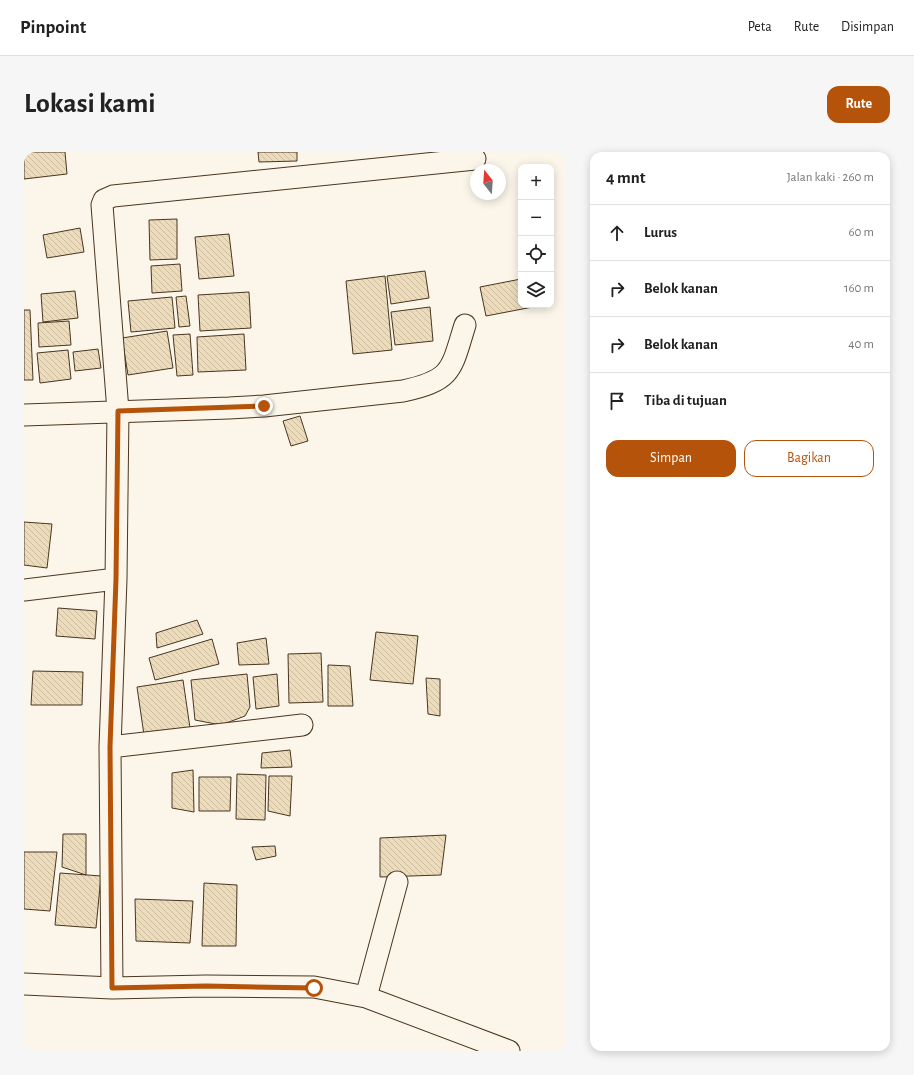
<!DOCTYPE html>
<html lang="id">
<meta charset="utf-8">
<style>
:root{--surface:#fff;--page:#f6f6f6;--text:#222;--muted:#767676;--line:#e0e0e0;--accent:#b45309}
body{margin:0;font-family:"Alegreya Sans",sans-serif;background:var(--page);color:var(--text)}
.controls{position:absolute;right:12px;top:12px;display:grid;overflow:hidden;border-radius:8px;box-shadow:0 2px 10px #0003}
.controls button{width:36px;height:36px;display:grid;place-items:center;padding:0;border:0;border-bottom:1px solid var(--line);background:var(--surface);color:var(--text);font:20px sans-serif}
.compass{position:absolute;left:446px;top:12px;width:36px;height:36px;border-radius:50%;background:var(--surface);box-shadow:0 2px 10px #0003;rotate:343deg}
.stop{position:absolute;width:12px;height:12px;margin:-9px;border:3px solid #b45309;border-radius:50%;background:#fff}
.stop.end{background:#b45309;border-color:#fff;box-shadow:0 1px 4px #0008}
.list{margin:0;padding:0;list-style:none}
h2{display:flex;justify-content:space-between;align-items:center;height:52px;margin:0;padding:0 16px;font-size:17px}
h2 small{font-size:13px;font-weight:400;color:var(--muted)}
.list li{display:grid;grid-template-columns:26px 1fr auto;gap:12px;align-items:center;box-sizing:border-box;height:56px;padding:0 16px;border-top:1px solid var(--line)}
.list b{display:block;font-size:15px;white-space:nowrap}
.list em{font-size:13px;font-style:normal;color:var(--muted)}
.actions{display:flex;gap:8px;padding:12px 16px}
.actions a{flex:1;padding:9px 0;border:1px solid var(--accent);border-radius:12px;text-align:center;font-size:14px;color:var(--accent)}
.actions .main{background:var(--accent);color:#fff}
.icon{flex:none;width:22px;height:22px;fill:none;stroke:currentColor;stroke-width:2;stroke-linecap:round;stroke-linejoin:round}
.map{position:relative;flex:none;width:542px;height:899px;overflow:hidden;border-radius:12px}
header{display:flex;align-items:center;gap:24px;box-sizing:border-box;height:56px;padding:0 20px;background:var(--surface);border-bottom:1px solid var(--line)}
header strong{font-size:19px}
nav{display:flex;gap:22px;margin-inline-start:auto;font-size:14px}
.intro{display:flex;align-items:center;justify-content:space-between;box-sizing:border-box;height:96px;padding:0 24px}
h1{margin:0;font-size:28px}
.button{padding:10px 18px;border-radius:12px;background:var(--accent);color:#fff;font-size:14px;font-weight:700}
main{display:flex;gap:24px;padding:0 24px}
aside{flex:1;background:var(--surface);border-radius:12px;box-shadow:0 2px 10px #0003}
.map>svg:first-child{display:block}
</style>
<header>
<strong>Pinpoint</strong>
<nav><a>Peta</a><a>Rute</a><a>Disimpan</a></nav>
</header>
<div class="intro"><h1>Lokasi kami</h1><a class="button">Rute</a></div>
<main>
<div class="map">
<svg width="542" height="899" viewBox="0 0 542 899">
<defs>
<pattern id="building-back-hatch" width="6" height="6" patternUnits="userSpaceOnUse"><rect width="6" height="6" fill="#ecdcbc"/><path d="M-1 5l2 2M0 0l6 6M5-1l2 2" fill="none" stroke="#ccbda1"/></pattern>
</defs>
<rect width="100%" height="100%" fill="#fbf6e9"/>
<path fill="url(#building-back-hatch)" stroke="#4a3520" d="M 0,0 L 41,0 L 43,22 L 0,27 Z
M 234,0 L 273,0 L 273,9 L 235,10 Z
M 153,67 L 153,107 L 126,108 L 125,68 Z
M 56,76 L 60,100 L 23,106 L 19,83 Z
M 205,82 L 210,124 L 175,127 L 171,85 Z
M 156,112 L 158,139 L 128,141 L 127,114 Z
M 401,119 L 405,146 L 367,152 L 363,124 Z
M 361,124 L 368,198 L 329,202 L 322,129 Z
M 497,127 L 497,153 L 514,154 L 462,164 L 456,135 Z
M 51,139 L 54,166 L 19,170 L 17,142 Z
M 225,140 L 227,176 L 176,179 L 174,143 Z
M 162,144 L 166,174 L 155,175 L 152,145 Z
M 148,145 L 151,176 L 107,180 L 104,149 Z
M 406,155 L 409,189 L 371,193 L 367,160 Z
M 0,158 L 6,158 L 9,228 L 0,228 Z
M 45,169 L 47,193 L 15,195 L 14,171 Z
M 143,179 L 149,216 L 104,223 L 98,186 Z
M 166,182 L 169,223 L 153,224 L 149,183 Z
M 220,182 L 222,218 L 174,220 L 173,185 Z
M 74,197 L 77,216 L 51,219 L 49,200 Z
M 44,198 L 47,227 L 16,231 L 13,201 Z
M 276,264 L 284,289 L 267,294 L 259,269 Z
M 0,370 L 28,372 L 23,416 L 0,413 Z
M 34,456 L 73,459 L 71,487 L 32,484 Z
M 173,468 L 179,482 L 133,496 L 132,481 Z
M 352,480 L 394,484 L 389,532 L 346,528 Z
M 242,486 L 245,512 L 215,513 L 213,491 Z
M 188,487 L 195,512 L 131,528 L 125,506 Z
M 297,501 L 299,550 L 265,551 L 264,502 Z
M 304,513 L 326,514 L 329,554 L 304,554 Z
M 9,519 L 59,520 L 58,553 L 7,553 Z
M 223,522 L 226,555 L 221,564 L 197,573 L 171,568 L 167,528 Z
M 253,522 L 255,554 L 232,557 L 229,525 Z
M 402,526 L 416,527 L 416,564 L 404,562 Z
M 159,528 L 166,576 L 120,583 L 113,535 Z
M 266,598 L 268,615 L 237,616 L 238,601 Z
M 169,618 L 170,660 L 148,656 L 148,621 Z
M 213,622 L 242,623 L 241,668 L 212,667 Z
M 245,624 L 268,624 L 266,664 L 244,659 Z
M 175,625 L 207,625 L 206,659 L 175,659 Z
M 39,682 L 62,682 L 62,723 L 38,715 Z
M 422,683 L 417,723 L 356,725 L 356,686 Z
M 251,694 L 252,704 L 232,708 L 228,695 Z
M 0,700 L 33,700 L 26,759 L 0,757 Z
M 36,721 L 77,724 L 72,776 L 31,773 Z
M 180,731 L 213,733 L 212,794 L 178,794 Z
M 111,747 L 169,749 L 166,791 L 112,789 Z"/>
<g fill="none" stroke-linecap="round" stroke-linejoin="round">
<defs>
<path id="street" d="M 0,263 L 205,256 L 240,254 L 379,239 C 429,228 427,218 441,173
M 0,438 L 92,427
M 86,595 L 278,573
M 0,832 L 88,836 L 182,834 L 290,835 L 342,845 L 485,899
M 88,836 L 86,595 L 92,427 L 94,259 L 78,53 L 80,48 L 89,44 L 451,7
M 342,845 L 373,730"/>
</defs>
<use href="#street" stroke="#4a3520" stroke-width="23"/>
<use href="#street" stroke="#fbf6e9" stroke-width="21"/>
</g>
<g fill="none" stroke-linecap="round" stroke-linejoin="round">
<path stroke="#b45309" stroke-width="5" d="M 240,254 L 94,259 L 92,427 L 86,595 L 88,836 L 182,834 L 290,836"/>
</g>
</svg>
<div class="controls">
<button>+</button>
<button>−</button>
<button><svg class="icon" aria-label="locate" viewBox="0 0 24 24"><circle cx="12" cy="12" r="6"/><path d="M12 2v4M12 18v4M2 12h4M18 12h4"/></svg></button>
<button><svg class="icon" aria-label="layers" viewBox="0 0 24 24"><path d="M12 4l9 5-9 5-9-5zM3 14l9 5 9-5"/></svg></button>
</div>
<svg class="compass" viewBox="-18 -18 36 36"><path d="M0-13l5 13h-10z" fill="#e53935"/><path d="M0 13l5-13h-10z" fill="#767676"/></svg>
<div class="stop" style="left:290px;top:836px"></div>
<div class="stop end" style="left:240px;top:254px"></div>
</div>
<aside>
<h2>4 mnt<small>Jalan kaki · 260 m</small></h2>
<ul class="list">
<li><svg class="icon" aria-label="ahead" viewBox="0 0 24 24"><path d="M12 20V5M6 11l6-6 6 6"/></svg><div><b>Lurus</b></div><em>60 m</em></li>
<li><svg class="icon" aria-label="right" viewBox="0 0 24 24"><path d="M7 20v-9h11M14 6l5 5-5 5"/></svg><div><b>Belok kanan</b></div><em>160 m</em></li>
<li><svg class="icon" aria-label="right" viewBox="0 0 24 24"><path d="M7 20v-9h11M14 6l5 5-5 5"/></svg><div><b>Belok kanan</b></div><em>40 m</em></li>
<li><svg class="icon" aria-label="arrive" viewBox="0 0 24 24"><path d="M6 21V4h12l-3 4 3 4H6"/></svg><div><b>Tiba di tujuan</b></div></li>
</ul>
<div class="actions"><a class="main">Simpan</a><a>Bagikan</a></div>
</aside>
</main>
